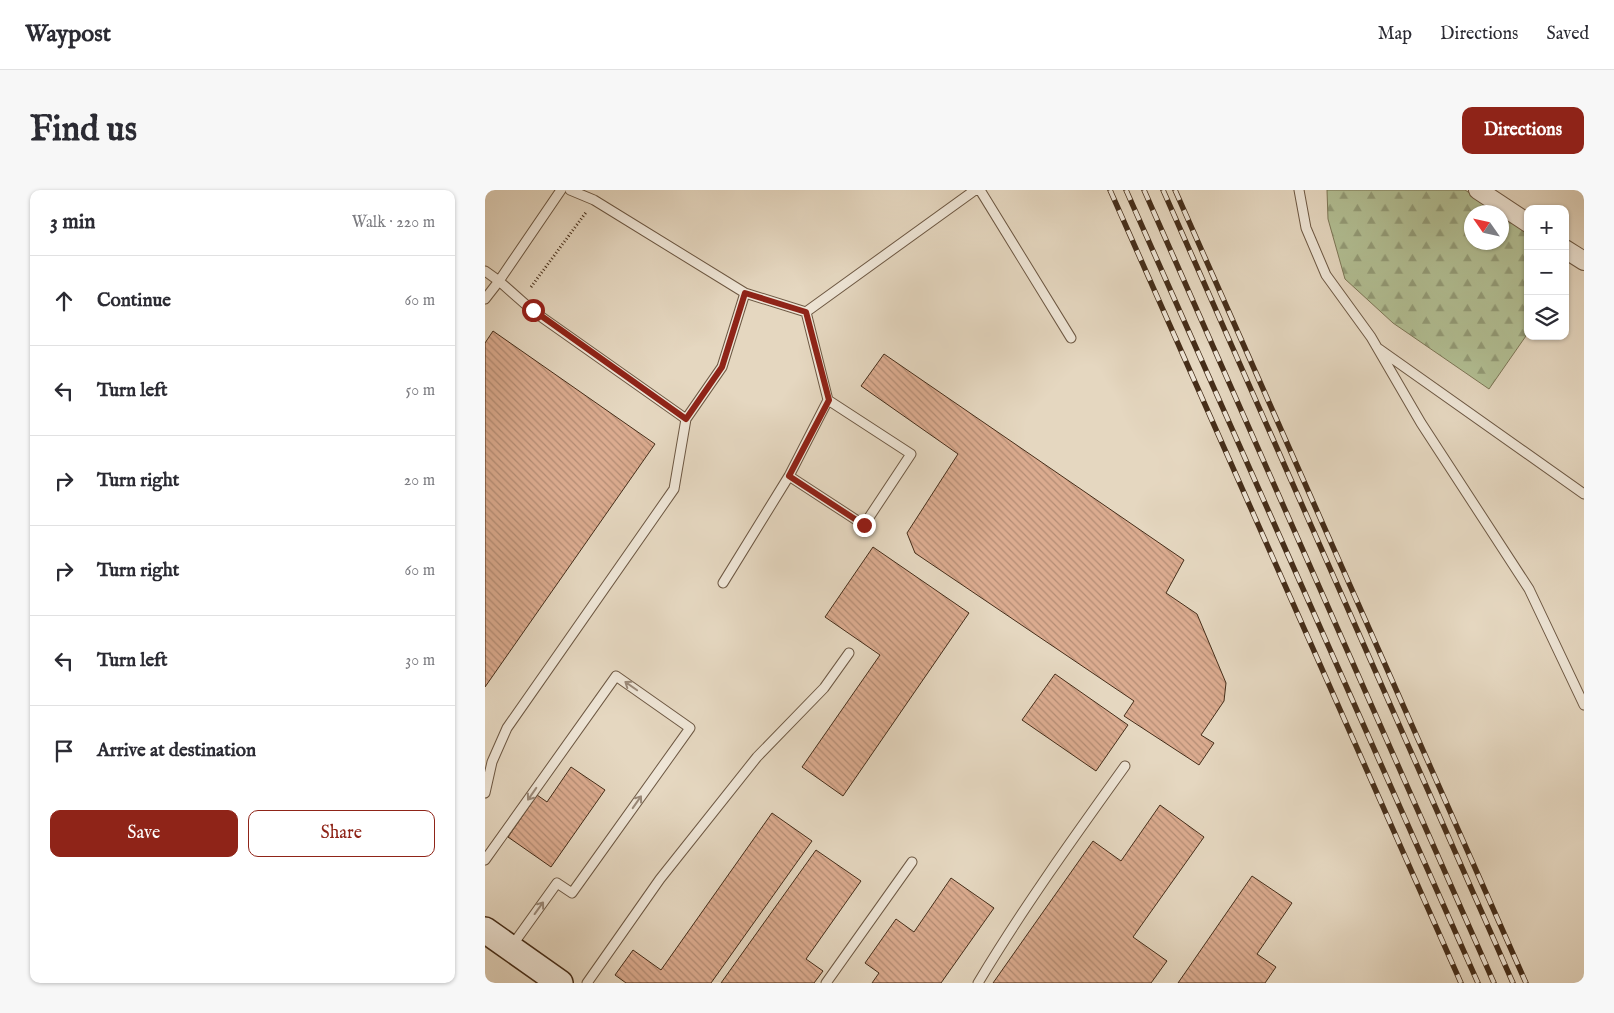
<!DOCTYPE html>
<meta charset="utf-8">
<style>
:root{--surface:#fff;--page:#f7f7f7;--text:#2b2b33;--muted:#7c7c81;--line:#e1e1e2;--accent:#8f2418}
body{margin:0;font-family:"IM FELL English",serif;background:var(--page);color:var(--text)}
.controls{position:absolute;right:15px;top:15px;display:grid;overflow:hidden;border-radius:10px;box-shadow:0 1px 4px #0004}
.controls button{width:45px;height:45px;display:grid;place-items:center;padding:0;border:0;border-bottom:1px solid var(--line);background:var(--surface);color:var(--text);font:25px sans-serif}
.compass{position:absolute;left:979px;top:15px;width:45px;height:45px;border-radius:50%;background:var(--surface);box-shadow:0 1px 4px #0004;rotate:304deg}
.stop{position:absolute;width:15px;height:15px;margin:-11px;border:4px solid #8f2418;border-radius:50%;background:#fff}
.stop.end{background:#8f2418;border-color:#fff;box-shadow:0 1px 5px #0008}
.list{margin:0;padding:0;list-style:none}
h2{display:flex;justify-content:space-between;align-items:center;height:65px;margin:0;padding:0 20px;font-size:21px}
h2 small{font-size:16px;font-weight:400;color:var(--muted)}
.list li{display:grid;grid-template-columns:32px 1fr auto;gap:15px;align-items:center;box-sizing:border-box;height:90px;padding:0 20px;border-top:1px solid var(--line)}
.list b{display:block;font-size:19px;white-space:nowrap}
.list em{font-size:16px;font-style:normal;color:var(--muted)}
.actions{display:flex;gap:10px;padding:15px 20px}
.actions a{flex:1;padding:11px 0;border:1px solid var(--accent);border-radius:10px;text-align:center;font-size:18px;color:var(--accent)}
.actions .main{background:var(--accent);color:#fff}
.icon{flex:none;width:28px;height:28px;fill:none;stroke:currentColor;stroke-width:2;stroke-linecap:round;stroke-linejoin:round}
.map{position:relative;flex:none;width:1099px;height:793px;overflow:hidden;border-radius:10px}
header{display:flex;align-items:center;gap:30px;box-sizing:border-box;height:70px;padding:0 25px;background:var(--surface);border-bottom:1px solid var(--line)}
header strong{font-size:24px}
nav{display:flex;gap:28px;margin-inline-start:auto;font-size:18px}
.intro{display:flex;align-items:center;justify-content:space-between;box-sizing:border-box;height:120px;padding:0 30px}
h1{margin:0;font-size:35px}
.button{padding:12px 22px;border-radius:10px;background:var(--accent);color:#fff;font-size:18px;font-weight:700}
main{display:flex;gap:30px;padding:0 30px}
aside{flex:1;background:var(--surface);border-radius:10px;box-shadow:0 1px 4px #0004}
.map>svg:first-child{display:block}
</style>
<header>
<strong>Waypost</strong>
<nav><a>Map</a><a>Directions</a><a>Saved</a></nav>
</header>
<div class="intro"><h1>Find us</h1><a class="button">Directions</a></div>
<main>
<aside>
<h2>3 min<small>Walk · 220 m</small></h2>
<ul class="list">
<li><svg class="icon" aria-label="ahead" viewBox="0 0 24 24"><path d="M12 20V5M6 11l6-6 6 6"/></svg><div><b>Continue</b></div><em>60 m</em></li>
<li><svg class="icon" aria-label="left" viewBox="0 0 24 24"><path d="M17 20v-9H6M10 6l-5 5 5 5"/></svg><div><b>Turn left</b></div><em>50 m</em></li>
<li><svg class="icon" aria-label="right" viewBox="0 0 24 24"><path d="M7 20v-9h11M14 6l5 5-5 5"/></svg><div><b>Turn right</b></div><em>20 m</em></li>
<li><svg class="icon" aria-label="right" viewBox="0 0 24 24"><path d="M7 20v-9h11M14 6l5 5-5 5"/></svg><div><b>Turn right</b></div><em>60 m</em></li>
<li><svg class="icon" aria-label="left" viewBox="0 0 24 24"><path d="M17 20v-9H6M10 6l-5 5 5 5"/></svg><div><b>Turn left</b></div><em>30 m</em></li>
<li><svg class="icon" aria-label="arrive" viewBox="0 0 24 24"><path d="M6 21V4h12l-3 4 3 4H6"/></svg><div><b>Arrive at destination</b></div></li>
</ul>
<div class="actions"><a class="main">Save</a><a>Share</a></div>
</aside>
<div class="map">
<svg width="1099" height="793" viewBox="0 0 1099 793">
<defs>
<pattern id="forest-firs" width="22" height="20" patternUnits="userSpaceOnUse" patternTransform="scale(1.25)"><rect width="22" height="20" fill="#b2bf94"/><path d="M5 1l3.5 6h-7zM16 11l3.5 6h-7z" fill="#939c78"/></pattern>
<pattern id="building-back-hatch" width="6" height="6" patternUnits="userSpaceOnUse" patternTransform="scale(1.25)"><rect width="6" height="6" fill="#dbab8f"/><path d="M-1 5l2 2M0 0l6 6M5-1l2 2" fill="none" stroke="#b38c74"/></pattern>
</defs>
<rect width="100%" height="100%" fill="#e5d7c0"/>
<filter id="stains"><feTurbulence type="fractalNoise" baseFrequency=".004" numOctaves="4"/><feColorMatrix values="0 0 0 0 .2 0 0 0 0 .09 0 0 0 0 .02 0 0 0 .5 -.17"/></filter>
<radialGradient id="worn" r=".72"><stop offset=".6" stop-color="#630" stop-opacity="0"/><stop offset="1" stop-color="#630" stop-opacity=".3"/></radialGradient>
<path fill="url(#forest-firs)" stroke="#7c7656" d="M 842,0 L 980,0 L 1014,22 L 986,22 L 986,52 L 1016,52 L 1017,24 L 1043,42 L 1043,143 L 1004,199 L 908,133 L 860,89 L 843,29 Z"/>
<path fill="url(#building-back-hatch)" stroke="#452d19" d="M 8,141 L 170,254 L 0,497 L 0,153 Z
M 399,164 L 699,370 L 681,403 L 712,424 L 741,493 L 739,511 L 716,545 L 729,553 L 714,575 L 639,526 L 649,511 L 430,363 L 422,343 L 473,264 L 376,196 Z
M 388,357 L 484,423 L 358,606 L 317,577 L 395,465 L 340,427 Z
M 570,484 L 643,535 L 611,581 L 537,530 Z
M 86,577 L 120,600 L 66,677 L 23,647 L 52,605 L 62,612 Z
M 675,615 L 719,647 L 648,747 L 682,771 L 666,793 L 508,793 L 608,651 L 636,671 Z
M 287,623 L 327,651 L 226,793 L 141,793 L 130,785 L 148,760 L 176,780 Z
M 331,660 L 376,691 L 321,769 L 338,781 L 329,793 L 236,793 Z
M 767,686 L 807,713 L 772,764 L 791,777 L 780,793 L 693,793 Z
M 466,688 L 509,718 L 456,793 L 387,793 L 394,783 L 380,773 L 411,729 L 429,742 Z"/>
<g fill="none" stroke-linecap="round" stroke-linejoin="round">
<defs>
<path id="lane" d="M 76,0 L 14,91 L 48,121 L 201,229 L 237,177 L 260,103 L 109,10 L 85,0
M 495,0 L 586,148
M 814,0 L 821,38 L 841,85 L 886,147 L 936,233 L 1044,399 L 1099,515
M 0,81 L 14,91 L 0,109
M 321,122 L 490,0
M 894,159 L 1099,304
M 304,286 L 379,335 L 426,264 L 343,210
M 238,393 L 304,286 L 343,210 L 321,122 L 260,103
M 0,603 L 7,572 L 22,538 L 189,299 L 201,229
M 0,670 L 131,486 L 205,538 L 87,703 L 72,693 L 26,757
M 102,793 L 175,689 L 272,567 L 339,498 L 364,463
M 341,793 L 427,672
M 493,793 C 538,718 589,647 640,576"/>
<path id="street" d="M 993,0 L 1043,33
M 1080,59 L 1099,71"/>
<path id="secondary" d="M 0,740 L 75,793"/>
</defs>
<use href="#lane" stroke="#6d5843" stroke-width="11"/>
<use href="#street" stroke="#6d5843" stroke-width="20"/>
<use href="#secondary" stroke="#452d19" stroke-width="28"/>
<path stroke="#452d19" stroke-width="3" stroke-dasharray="1 2.5" stroke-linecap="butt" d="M 46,97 L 102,21"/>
<use href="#lane" stroke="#eee5d6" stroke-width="9"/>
<use href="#street" stroke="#eee5d6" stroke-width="18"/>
<use href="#secondary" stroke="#eee5d6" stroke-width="25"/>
<defs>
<path id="rail" d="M 625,0 L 976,793
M 641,0 L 993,793
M 659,0 L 1009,793
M 678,0 L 1028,793
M 690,0 L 1041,793"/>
</defs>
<use href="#rail" stroke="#452d19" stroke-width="5.5"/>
<use href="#rail" stroke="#eee5d6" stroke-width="4" stroke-dasharray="11" stroke-linecap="butt"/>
</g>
<defs><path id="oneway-shaft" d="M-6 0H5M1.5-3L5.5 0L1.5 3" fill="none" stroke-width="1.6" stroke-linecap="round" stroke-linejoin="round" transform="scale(1.25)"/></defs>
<g stroke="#9a8978">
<use href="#oneway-shaft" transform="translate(146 496) rotate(-145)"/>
<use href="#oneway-shaft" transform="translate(47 604) rotate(125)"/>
<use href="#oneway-shaft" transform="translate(152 612) rotate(-55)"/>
<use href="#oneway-shaft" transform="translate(54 718) rotate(-54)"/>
</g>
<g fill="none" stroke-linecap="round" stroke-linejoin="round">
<path stroke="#8f2418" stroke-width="6" d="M 48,120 L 201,229 L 237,177 L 260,103 L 321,122 L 344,210 L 304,286 L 379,335"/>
</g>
<rect width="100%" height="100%" filter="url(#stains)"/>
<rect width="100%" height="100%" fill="url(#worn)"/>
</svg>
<div class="controls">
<button>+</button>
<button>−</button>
<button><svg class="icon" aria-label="layers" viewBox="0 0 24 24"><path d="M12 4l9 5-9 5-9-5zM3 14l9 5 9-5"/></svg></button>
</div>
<svg class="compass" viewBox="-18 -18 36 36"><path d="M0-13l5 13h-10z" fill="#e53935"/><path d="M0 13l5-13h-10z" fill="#7c7c81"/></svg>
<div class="stop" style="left:48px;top:120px"></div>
<div class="stop end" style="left:379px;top:335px"></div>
</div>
</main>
